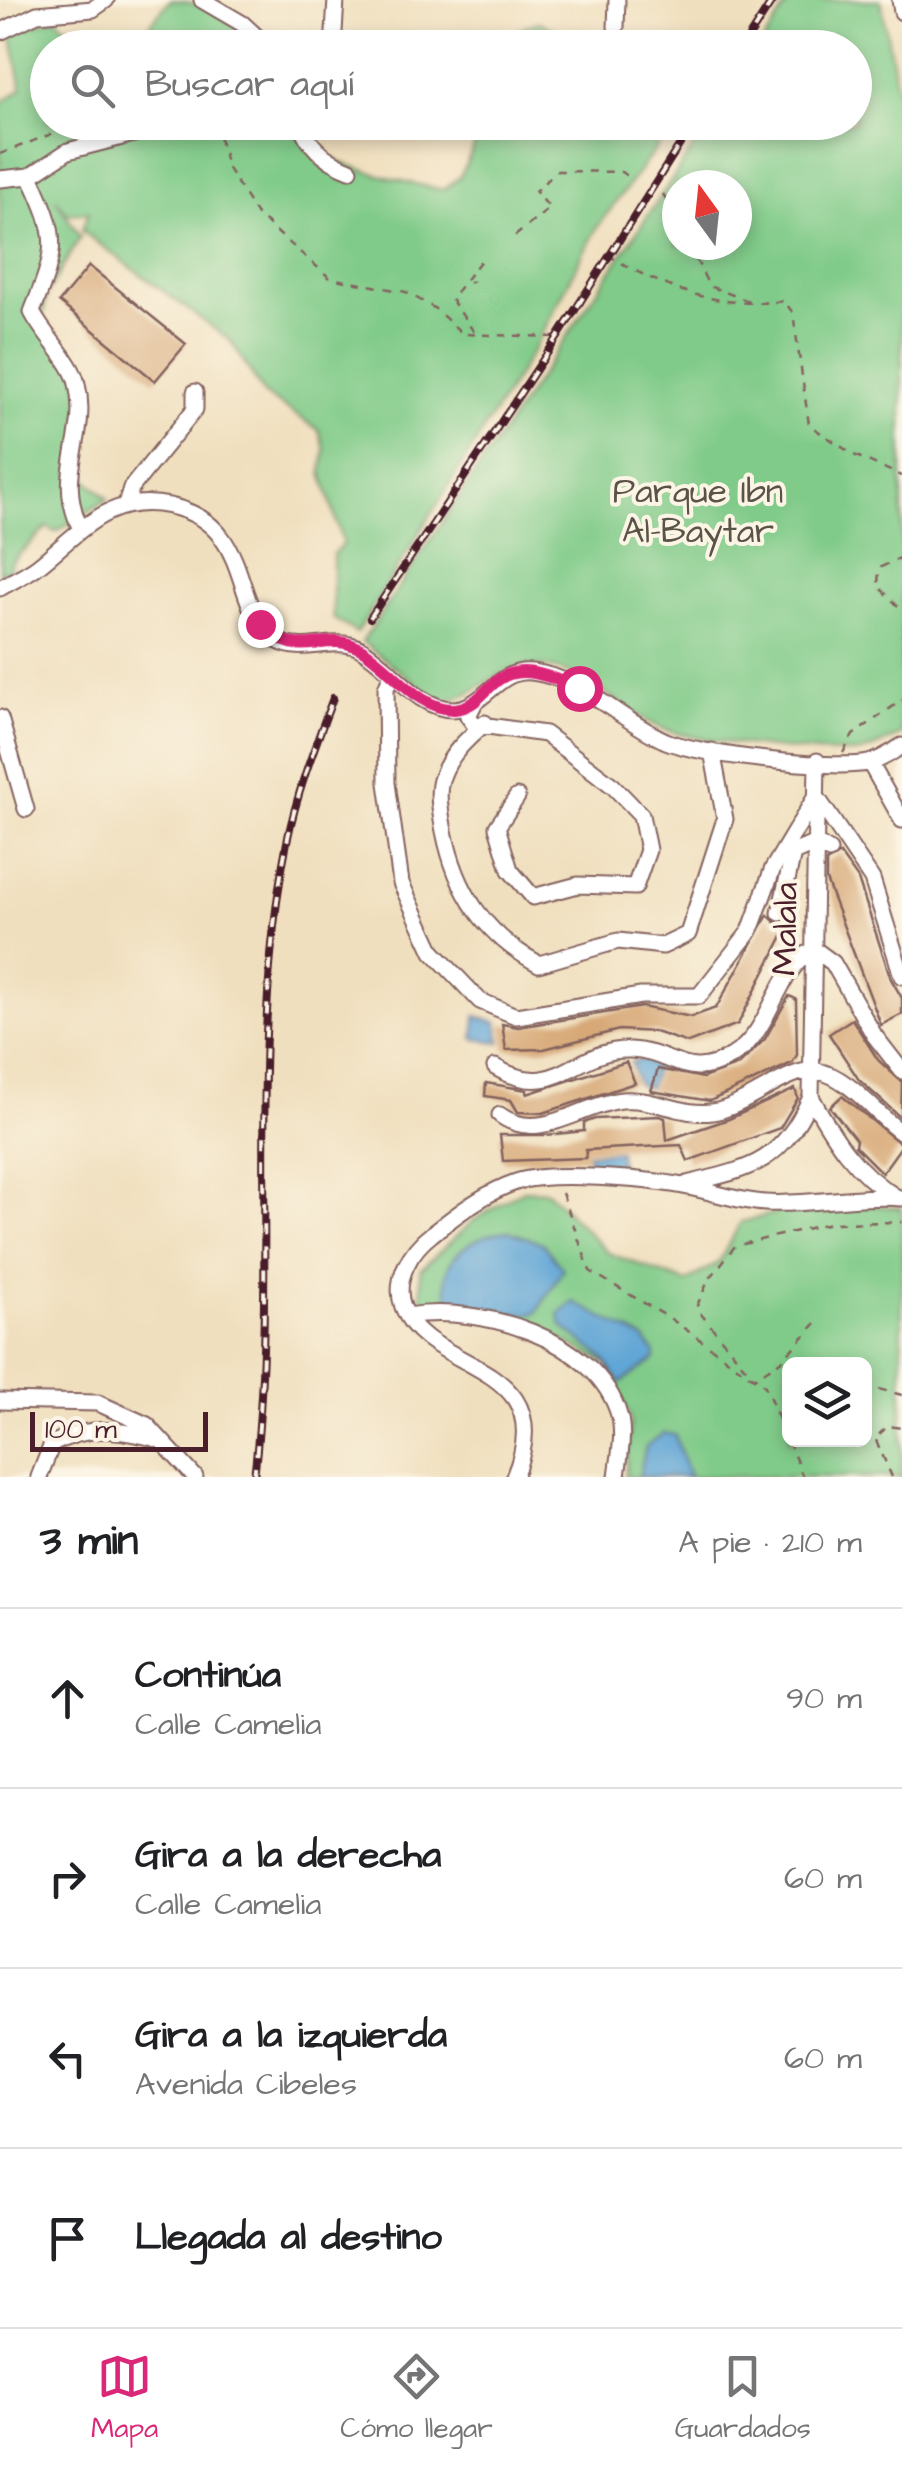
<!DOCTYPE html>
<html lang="es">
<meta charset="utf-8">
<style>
:root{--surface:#fff;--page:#f2f2f2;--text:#202124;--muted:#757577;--line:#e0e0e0;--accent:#db2777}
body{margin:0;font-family:"Architects Daughter",sans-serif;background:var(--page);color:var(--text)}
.controls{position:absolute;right:30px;bottom:30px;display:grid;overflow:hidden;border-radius:15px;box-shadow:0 5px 15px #0003}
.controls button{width:90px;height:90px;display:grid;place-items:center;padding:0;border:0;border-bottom:2px solid var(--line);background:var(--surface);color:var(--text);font:50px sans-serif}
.compass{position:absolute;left:662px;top:170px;width:90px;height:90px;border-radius:50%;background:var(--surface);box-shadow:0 5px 15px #0003;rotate:345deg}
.scale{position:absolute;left:30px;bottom:25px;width:178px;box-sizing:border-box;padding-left:10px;border:5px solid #4a1f2b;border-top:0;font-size:28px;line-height:35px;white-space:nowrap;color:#4a1f2b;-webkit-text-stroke:8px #fcf5e5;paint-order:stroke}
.stop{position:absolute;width:30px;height:30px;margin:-22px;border:8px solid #db2777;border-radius:50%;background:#fff}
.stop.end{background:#db2777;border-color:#fff;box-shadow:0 2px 10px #0008}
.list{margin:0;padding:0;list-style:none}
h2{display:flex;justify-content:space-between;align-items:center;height:130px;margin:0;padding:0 40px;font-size:42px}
h2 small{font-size:32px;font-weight:400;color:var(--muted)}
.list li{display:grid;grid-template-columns:65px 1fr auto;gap:30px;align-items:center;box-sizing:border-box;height:180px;padding:0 40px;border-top:2px solid var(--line)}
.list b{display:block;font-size:38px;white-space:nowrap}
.list p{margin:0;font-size:32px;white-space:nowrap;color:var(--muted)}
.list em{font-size:32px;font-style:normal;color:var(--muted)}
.icon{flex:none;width:55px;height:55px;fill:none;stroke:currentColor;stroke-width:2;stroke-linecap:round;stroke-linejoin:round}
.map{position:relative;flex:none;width:902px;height:1477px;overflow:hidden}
.search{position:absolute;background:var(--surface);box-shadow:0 5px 15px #0003;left:30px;right:30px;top:30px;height:110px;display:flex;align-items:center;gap:25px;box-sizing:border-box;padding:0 35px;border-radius:55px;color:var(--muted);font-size:38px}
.sheet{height:850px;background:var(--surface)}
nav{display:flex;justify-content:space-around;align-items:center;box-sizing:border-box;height:140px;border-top:2px solid var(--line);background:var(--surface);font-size:28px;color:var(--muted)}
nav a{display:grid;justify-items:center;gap:5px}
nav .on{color:var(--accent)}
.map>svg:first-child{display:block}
</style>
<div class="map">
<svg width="902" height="1477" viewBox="0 0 902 1477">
<rect width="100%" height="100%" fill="#fcf5e5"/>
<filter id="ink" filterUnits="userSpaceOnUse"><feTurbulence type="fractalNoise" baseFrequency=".01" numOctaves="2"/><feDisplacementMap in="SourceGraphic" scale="20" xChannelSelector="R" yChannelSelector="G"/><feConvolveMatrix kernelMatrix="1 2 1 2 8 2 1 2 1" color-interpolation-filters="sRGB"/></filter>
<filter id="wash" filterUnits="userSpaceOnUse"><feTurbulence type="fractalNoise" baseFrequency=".0048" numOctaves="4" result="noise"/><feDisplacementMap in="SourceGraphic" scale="40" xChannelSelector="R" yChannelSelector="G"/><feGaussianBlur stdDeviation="2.25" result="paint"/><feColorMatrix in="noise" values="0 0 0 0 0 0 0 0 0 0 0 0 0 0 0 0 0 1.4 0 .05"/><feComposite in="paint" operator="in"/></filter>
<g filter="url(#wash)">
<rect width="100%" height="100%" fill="#f0dfbe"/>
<path fill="#80cb89" stroke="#65755a" stroke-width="2.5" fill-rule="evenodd" d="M 170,0 C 206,0 234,23 260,48 L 131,48 Z
M 790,0 L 881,0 L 902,118 L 902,734 C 887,741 869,753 852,753 C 814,754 694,742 661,728 C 622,710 590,673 545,667 C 493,660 480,702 438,700 L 362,642 L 710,123 L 854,122 L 854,48 L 760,47 ZM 677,185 L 737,185 L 737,245 L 677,245 Z
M 56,18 L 90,47 L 48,48 L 48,122 L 292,123 C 304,162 405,182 443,190 L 460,177 L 485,123 L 675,123 L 596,229 L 535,347 L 357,633 L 333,618 L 333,554 L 343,544 L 322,473 L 325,450 L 319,430 L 264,394 L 231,341 L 82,231 L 88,212 L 67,214 L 56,199 L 80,237 L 47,294 L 42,321 C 96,393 86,390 81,474 L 108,499 L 56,532 L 47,527 L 10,563 L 10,569 L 0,574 L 0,103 L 22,89 L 11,32 Z
M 539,22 L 582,43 L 583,47 L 500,47 L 523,27 Z
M 523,1190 L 547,1191 L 608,1253 L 686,1282 L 719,1262 L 741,1222 L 823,1201 L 902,1208 L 902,1477 L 625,1477 L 631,1420 L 606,1364 L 525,1320 L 422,1302 L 420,1270 L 474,1220 ZM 790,1364 L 864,1364 L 864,1440 L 790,1440 Z"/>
<path fill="#60a6d6" stroke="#556280" stroke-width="2.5" d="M 476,1016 L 497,1022 L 501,1042 L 474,1039 Z
M 643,1059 L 656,1065 L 649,1088 L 638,1085 L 631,1062 Z
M 619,1151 L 620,1167 L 589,1167 L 588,1153 Z
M 508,1231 L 542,1243 L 563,1269 L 537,1312 C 519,1320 476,1303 451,1303 C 431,1261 472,1234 508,1231 Z
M 574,1302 L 644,1339 L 655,1353 L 654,1360 L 620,1383 L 604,1359 L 561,1325 L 559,1314 Z
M 664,1433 L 675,1435 L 689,1477 L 639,1477 L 646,1446 Z"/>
<g id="blocks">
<path fill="#d6a572" d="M 89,266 L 186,344 L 155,381 L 59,302 Z
M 840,854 L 858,879 L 891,979 L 902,998 L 902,1014 L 881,1025 L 826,880 L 826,862 Z
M 768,915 L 777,924 L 789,924 L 738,1024 L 688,1043 L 655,1032 L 619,1030 L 544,1049 L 506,1050 L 502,1024 L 518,1027 L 642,1007 L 691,1017 L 716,1008 Z
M 789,996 L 796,999 L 797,1055 L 792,1063 L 710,1101 L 651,1091 L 658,1069 L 703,1078 L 739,1065 L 765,1039 Z
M 852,1019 L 878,1060 L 902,1082 L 901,1118 L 859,1080 L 829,1034 Z
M 626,1062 L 635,1083 L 543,1113 L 518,1112 L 511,1100 L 485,1096 L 486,1083 L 527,1090 L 527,1094 Z
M 795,1089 L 798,1098 L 780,1128 L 688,1161 L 681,1145 L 586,1150 L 586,1158 L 503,1161 L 500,1135 L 546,1135 L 584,1131 L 584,1123 L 595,1119 L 659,1116 L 665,1118 L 667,1140 L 729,1119 Z
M 842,1096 L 902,1145 L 882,1173 L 855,1146 L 856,1140 L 830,1107 Z"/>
</g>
</g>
<g filter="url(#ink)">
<use href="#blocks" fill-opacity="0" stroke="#84625e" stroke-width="2.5"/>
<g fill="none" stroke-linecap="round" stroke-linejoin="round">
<defs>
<path id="minor" d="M 202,0 L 243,24 L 269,48
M 900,0 L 902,12
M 616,27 L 617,0
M 0,32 L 37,14 L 93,9 L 106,0
M 333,48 L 336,0
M 300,122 C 308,147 326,161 350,170
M 30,176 L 68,151 L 157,128
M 0,179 L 30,176 C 60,239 57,249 32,312 C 43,335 73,362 77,384 C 90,437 54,473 80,527
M 126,505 L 131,488 L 195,409 L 195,392
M 0,588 C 13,580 28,574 39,565 C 82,531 109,493 170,506 C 257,525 229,615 278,641 C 303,655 334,636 359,648 C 390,664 416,709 453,709 C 486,708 496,668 532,672 C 582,678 621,721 666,741 C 700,755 832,770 868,763 C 880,761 892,752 902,746
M 392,674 L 386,688 L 387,783 L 401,883 L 433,952 L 480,1001 L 516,1016 L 641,996 L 699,996 L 750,931 L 773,868 L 816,796 L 872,879 L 902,976
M 474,704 L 468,716 L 474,724 L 545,734 L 613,786 L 641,815 L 648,850 L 635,887 L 578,885 L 533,897 L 510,870 L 497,827 L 517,797
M 0,718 L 26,809
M 485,723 C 467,739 450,754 442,777 C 436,792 441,815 444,831 C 456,891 484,935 539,964 L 618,941 L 663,946 L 688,934 L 725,819 L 712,751
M 870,763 L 902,820
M 780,913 L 793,853 L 816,843 L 829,851
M 495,1067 C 557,1104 575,1047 631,1050 C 673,1052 687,1083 732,1056 C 773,1031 773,973 814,949 L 833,963 L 874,1035 L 902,1071
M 811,1097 L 817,761
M 500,1115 C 539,1144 582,1104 622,1100 C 652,1097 681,1116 712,1112 C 745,1108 789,1066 817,1071 C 849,1076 876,1115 902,1133
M 687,1184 C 753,1168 781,1163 811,1097 C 834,1138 854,1172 896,1197
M 408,1316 C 479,1304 597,1338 619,1415 C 625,1434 619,1457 617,1477
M 0,1401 L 98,1403 L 147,1425 L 195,1477
M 39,1477 L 52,1444 C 92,1424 118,1429 161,1440
M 514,1477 C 563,1359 427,1374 403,1307 C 393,1279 411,1250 432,1234 C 457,1214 486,1192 516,1182 C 550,1171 646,1179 683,1186 C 711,1191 737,1201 765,1203 C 810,1206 857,1194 902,1198"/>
</defs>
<use href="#minor" stroke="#84625e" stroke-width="19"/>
<path stroke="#84625e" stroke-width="2.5" stroke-dasharray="8 8" stroke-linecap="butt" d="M 215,122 L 227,167 L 257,215 L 330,278 L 406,292 L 434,308 L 463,334 L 558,337
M 0,154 L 82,122
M 663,194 L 677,218
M 515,236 L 550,208 L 535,191 L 557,171 L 621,172 L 633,179
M 689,245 L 709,286 L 754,303
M 608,255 C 664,289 717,309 784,301 L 793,313 L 809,425 L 854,455 L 902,476
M 469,283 L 473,281
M 474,332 L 451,299 L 485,255
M 902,557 L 879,568 L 878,586 L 902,610
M 843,753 L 853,735 L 902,700
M 562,1193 L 590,1271 L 671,1319 L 765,1386 L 803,1477
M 816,1323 L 782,1360 L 754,1378 L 696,1308 L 708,1281 L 735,1246 L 830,1223 L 902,1222
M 879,1389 L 902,1395
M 892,1477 L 875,1438 L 888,1426 L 902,1428"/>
<use href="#minor" stroke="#fff" stroke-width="15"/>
<defs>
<path id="rail" d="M 742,48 L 773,0
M 370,618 L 558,337 L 694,122
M 254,1477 C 279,1267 245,1051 287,842 C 297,792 315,746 333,698"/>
</defs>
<use href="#rail" stroke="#4a1f2b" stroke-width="8"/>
<use href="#rail" stroke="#fcf5e5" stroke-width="4" stroke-dasharray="11" stroke-linecap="butt"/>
</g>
</g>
<g fill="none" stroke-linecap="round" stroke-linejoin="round" filter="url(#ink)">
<path stroke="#db2777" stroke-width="12" d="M 260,624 C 302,665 321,629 359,648 C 390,664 417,711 455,709 C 476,707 483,691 498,680 C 522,662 555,679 579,688"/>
</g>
<g text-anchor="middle" stroke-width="8" stroke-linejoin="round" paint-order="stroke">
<g font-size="35" fill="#5a5347" stroke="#fcf5e5">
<text x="698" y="502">Parque Ibn<tspan x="698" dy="40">Al-Baytar</tspan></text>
</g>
<g font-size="35" fill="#4a1f2b" stroke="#fcf5e5">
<text transform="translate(784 929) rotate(-89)" y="12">Malala</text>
</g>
</g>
</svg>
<div class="controls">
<button><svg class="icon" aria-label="layers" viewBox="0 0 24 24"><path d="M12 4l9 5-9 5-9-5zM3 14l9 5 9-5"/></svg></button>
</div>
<svg class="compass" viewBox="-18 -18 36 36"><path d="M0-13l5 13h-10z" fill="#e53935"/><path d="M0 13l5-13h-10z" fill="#757577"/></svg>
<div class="scale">100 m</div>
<div class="stop" style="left:579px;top:688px"></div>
<div class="stop end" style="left:260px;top:624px"></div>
<div class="search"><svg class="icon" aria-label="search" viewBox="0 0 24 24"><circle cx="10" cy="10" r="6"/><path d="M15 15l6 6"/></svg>Buscar aquí</div>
</div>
<section class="sheet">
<h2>3 min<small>A pie · 210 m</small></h2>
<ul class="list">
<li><svg class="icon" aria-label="ahead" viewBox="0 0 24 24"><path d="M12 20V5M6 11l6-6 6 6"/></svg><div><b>Continúa</b><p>Calle Camelia</p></div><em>90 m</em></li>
<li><svg class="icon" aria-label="right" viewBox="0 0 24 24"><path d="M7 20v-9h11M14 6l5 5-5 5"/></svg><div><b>Gira a la derecha</b><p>Calle Camelia</p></div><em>60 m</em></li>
<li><svg class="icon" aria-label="left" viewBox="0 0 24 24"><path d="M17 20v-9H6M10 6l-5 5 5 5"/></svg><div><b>Gira a la izquierda</b><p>Avenida Cibeles</p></div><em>60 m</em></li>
<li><svg class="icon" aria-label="arrive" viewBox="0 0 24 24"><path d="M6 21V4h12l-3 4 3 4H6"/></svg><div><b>Llegada al destino</b></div></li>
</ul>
</section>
<nav>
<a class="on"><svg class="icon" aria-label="map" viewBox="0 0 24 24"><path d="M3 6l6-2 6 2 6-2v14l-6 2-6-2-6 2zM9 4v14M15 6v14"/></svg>Mapa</a>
<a><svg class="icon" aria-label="directions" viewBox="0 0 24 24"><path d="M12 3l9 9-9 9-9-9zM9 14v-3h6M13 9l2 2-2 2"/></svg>Cómo llegar</a>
<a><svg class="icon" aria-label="saved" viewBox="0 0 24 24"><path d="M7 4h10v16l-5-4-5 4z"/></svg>Guardados</a>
</nav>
